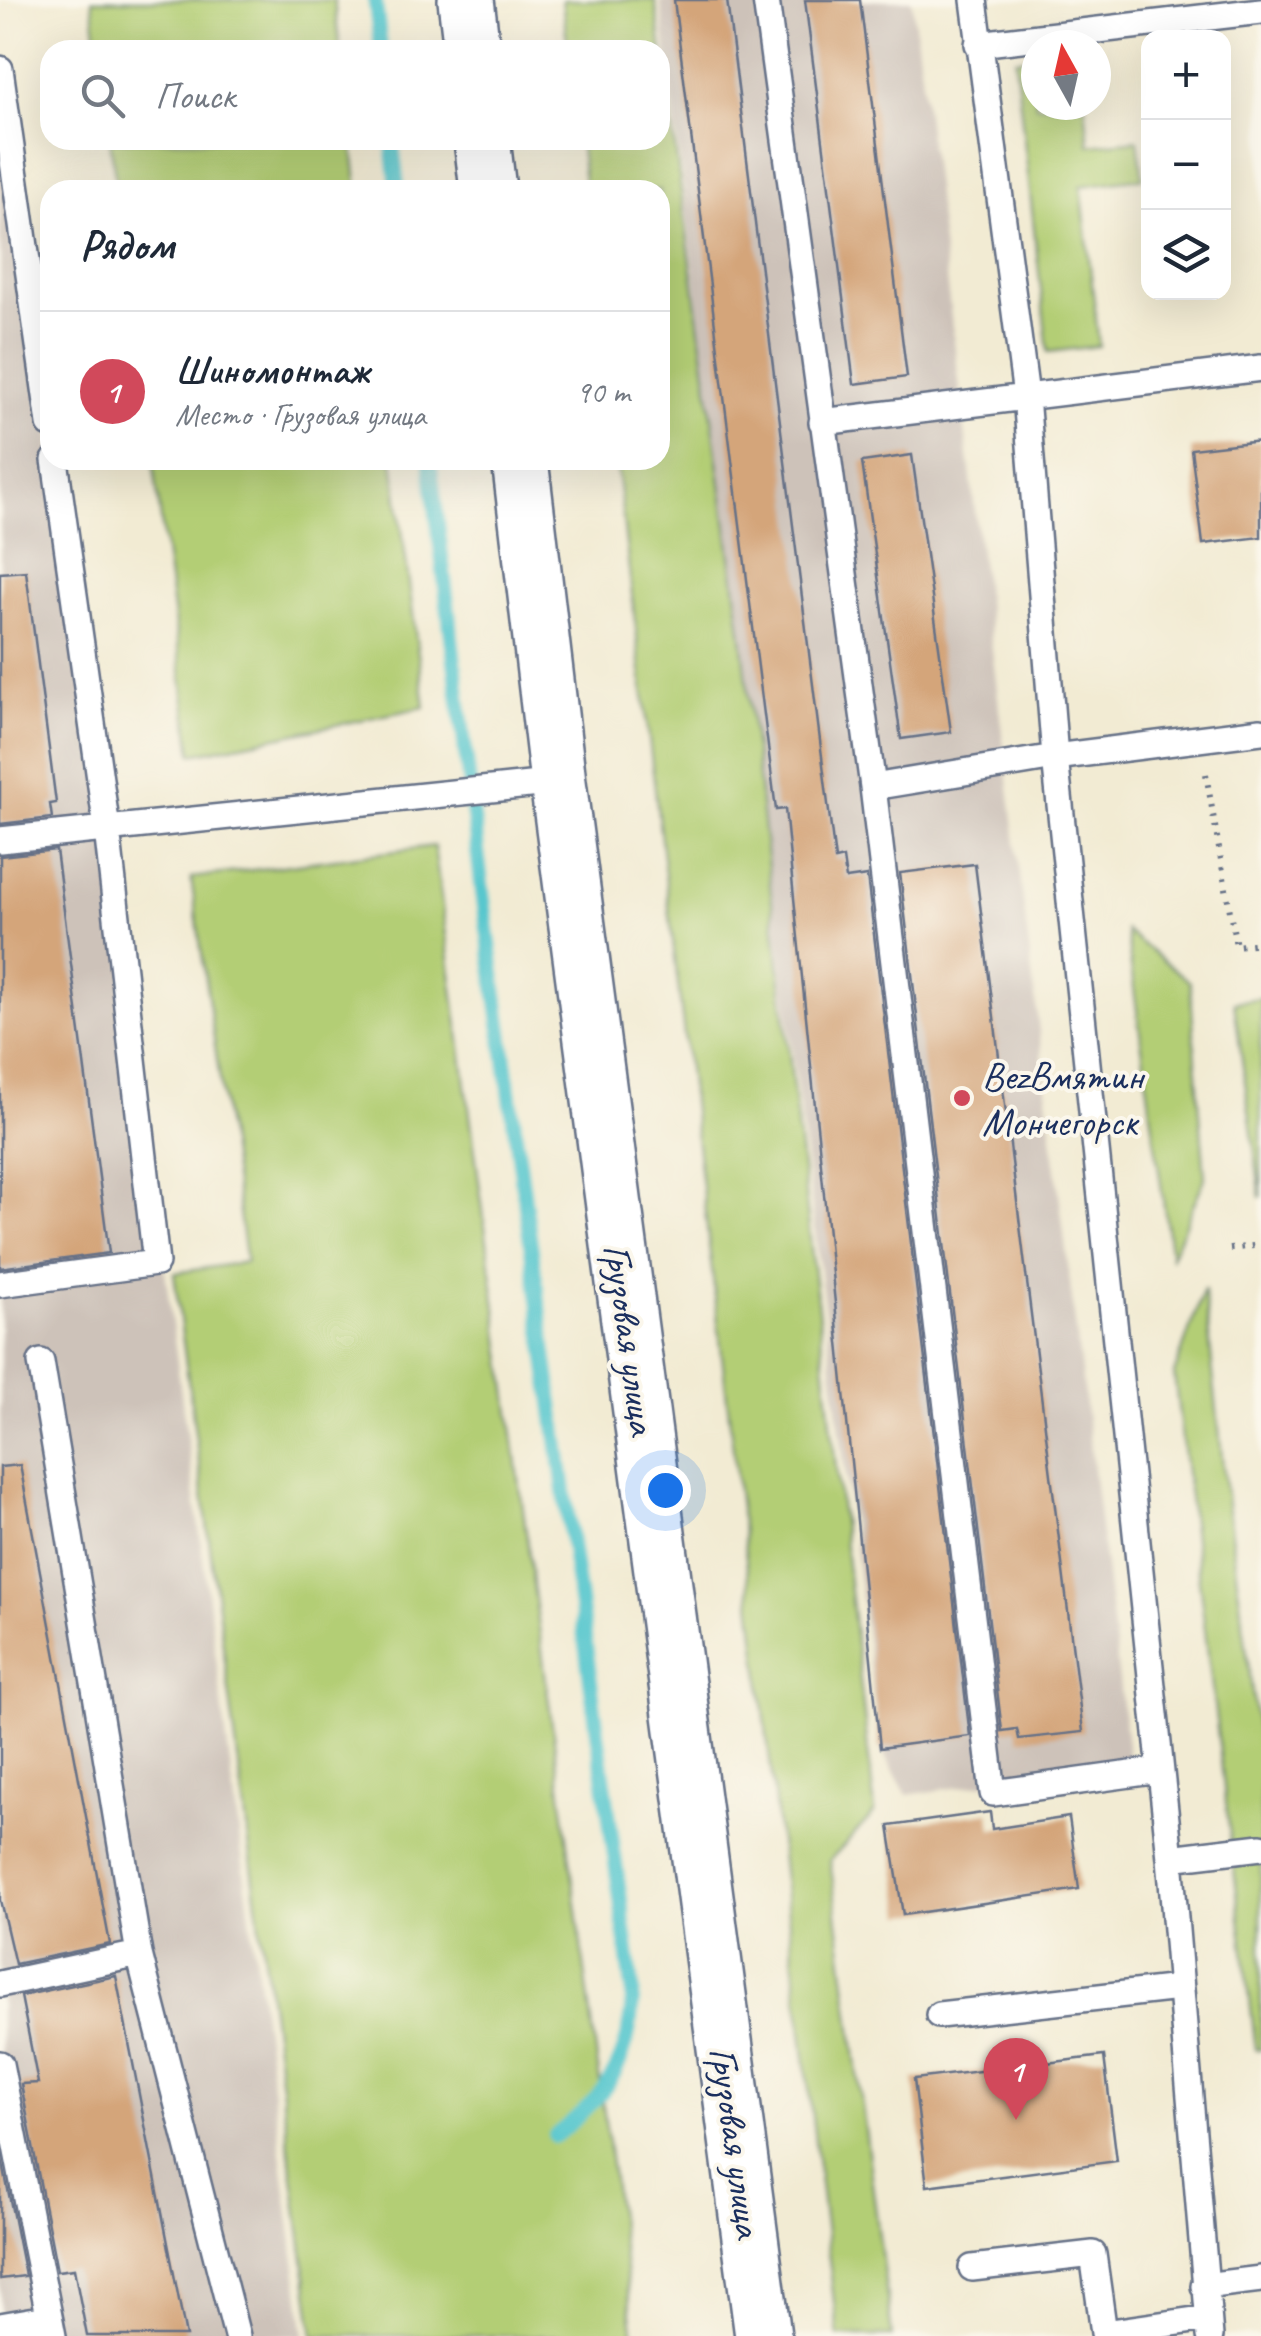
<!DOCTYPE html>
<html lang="ru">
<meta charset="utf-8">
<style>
:root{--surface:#fff;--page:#f2f2f3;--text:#1f2937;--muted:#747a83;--line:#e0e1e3;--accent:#d1495b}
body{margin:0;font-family:Caveat,sans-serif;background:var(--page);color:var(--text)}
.controls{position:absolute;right:30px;top:30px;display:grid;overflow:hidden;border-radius:20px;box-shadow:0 10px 40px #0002}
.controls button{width:90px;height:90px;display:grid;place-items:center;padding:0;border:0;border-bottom:2px solid var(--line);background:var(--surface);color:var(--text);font:50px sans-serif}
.compass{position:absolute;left:1021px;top:30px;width:90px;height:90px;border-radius:50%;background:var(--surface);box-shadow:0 10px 40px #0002;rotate:352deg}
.you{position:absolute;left:665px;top:1490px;width:35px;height:35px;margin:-25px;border:8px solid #fff;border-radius:50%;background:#1a73e8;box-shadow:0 0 0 15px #1a73e833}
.badge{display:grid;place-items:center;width:65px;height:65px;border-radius:50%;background:var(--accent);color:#fff;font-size:32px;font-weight:700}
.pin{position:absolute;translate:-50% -82px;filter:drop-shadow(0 2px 5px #0008)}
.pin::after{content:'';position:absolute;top:52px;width:35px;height:30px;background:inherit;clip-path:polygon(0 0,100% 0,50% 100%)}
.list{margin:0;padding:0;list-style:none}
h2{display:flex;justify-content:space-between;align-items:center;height:130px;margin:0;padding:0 40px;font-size:42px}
h2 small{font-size:32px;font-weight:400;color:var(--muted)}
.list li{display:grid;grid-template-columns:65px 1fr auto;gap:30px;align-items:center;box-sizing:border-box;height:160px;padding:0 40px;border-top:2px solid var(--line)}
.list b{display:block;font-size:38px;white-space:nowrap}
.list p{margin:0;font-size:32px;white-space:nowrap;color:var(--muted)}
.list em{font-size:32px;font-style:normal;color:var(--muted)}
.icon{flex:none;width:55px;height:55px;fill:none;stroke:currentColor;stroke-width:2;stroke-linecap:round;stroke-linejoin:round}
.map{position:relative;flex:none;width:1261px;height:2336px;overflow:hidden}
.search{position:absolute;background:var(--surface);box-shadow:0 10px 40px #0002;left:40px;top:40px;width:630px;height:110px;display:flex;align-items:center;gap:25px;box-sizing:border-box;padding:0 35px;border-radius:30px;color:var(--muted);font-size:38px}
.panel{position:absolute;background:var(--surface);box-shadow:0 10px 40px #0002;left:40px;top:180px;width:630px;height:290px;border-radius:30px}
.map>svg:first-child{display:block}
</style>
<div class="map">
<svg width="1261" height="2336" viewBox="0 0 1261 2336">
<rect width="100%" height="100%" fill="#fbf7ec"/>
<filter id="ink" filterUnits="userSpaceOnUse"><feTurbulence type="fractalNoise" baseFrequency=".01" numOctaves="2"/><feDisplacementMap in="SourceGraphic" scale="20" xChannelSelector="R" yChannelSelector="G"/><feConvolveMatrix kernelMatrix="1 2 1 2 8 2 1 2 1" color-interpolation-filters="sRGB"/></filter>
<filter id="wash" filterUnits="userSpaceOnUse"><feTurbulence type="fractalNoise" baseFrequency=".0048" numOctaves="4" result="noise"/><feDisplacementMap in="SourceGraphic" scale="40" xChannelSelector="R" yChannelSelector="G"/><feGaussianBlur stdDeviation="2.25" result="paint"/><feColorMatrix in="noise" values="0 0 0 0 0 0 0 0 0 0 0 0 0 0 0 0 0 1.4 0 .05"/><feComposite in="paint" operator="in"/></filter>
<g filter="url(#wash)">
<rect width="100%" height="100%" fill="#f2ebd3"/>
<path fill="#cdc2b9" d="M 660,0 L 912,0 L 1129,1761 L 907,1795 L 880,1748 Z
M 0,69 L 50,424 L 50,460 L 107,829 L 305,2336 L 0,2336 Z"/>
<path fill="#b3ce74" stroke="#677e69" stroke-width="2.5" d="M 92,0 L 334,0 L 340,50 L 98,50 Z
M 562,0 L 655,0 L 742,637 L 875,1812 L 830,1860 L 892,2336 L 838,2336 L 616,460 L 660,460 L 660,190 L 585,190 L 579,140 L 660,140 L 660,50 L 568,50 Z
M 1036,57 L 1036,105 L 1085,105 L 1089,145 L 1138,140 L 1143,178 L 1081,186 L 1099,346 L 1048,352 L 1015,59 Z
M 110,140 L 352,140 L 358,190 L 117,190 Z
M 153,460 L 393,460 L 425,707 L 192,754 Z
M 434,846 L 634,2336 L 314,2336 L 174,1273 L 246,1262 L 191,878 Z
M 1126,931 L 1190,982 L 1205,1178 L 1171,1257 Z
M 1261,998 L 1261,1198 L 1234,1002 Z
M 1204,1289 L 1227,1504 L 1261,1758 L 1261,2050 L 1256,2050 L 1174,1374 Z"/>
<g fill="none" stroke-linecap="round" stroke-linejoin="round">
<path stroke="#59c7ce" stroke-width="15" d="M 375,0 L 381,50
M 392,140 L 398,190
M 430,460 L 483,896 L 633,1991 C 629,2065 612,2089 555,2136"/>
</g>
<g id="blocks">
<path fill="#d4a57a" d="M 674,0 L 727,0 L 835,860 L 843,858 L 846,879 L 867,876 L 970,1736 L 880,1748 L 785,809 L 776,810 Z
M 805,0 L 860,0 L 907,377 L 854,384 Z
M 1261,441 L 1261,537 L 1203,544 L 1191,449 Z
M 912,455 L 951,732 L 901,739 L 862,462 Z
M 26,571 L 56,803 L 50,804 L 52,818 L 0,824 L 0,573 Z
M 56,850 L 109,1253 L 0,1268 L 0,856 Z
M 975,864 L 1083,1732 L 1019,1739 L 1017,1729 L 1002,1731 L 900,873 Z
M 20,1465 L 110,1944 L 15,1964 L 0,1900 L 0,1467 Z
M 990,1812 L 992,1829 L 1069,1817 L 1079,1889 L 903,1915 L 889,1826 Z
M 116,1976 L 186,2336 L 87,2336 L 74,2269 L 57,2271 L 21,2084 L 38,2083 L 21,1996 Z
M 1104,2056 L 1117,2161 L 927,2186 L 914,2079 Z
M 0,2149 L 25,2276 L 0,2279 Z"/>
</g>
</g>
<g filter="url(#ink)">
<use href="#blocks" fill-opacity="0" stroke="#667187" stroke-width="2.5"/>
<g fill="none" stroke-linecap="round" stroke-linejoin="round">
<defs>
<path id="lane" d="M 766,0 L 873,787 L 993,1793 L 1160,1770
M 974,0 L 1026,396 L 1055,757 L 1170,1858 L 1210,2336
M 978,44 L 1261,11
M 0,69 L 50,424
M 822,422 L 1261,368
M 873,787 L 1055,757 L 1261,731
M 0,840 L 558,782
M 0,1284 L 156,1263 L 107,829 L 55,460
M 41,1362 L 139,1954 L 237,2336
M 1170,1858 L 1261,1847
M 0,1984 L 139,1954
M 939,2015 L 1179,1988
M 0,2064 L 53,2336
M 972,2268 L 1093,2254 L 1104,2333 L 1208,2318
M 1204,2286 L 1261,2279
M 0,2326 L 47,2318"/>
<path id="secondary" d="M 466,0 L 472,50
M 482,140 L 488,190
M 520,460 L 558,782 L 763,2336"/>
</defs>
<use href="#lane" stroke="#667187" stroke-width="30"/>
<use href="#secondary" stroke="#667187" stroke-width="60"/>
<path stroke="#667187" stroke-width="6" stroke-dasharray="2.5 8" stroke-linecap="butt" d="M 1206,774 L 1236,946 L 1261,943
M 1230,1249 L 1261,1245"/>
<use href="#lane" stroke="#fff" stroke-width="25"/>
<use href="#secondary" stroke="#fff" stroke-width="55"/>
</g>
</g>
<circle fill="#d1495b" stroke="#fbf7ec" stroke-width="4" cx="962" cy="1098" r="10"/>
<g text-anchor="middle" stroke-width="8" stroke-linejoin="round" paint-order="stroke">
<g font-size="40" fill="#1b2f5e" stroke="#fbf7ec" text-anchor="start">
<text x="982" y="1089">BezВмятин<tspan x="982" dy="46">Мончегорск</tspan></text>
</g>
<g font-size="40" fill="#1b2f5e" stroke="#fbf7ec">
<text transform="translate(631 1339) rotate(82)" y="14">Грузовая улица</text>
<text transform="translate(737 2142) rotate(82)" y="14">Грузовая улица</text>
</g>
</g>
</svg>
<div class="controls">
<button>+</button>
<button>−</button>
<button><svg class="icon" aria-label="layers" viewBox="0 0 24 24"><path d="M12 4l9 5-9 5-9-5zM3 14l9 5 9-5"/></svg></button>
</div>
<svg class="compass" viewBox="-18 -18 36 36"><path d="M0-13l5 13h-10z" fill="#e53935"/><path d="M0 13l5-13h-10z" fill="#747a83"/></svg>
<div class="you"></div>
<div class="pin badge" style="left:1016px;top:2120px">1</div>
<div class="search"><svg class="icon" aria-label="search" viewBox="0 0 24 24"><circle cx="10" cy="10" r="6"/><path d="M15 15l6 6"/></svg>Поиск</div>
<section class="panel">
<h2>Рядом<small></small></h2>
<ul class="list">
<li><span class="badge">1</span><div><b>Шиномонтаж</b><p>Место · Грузовая улица</p></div><em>90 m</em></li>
</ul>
</section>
</div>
